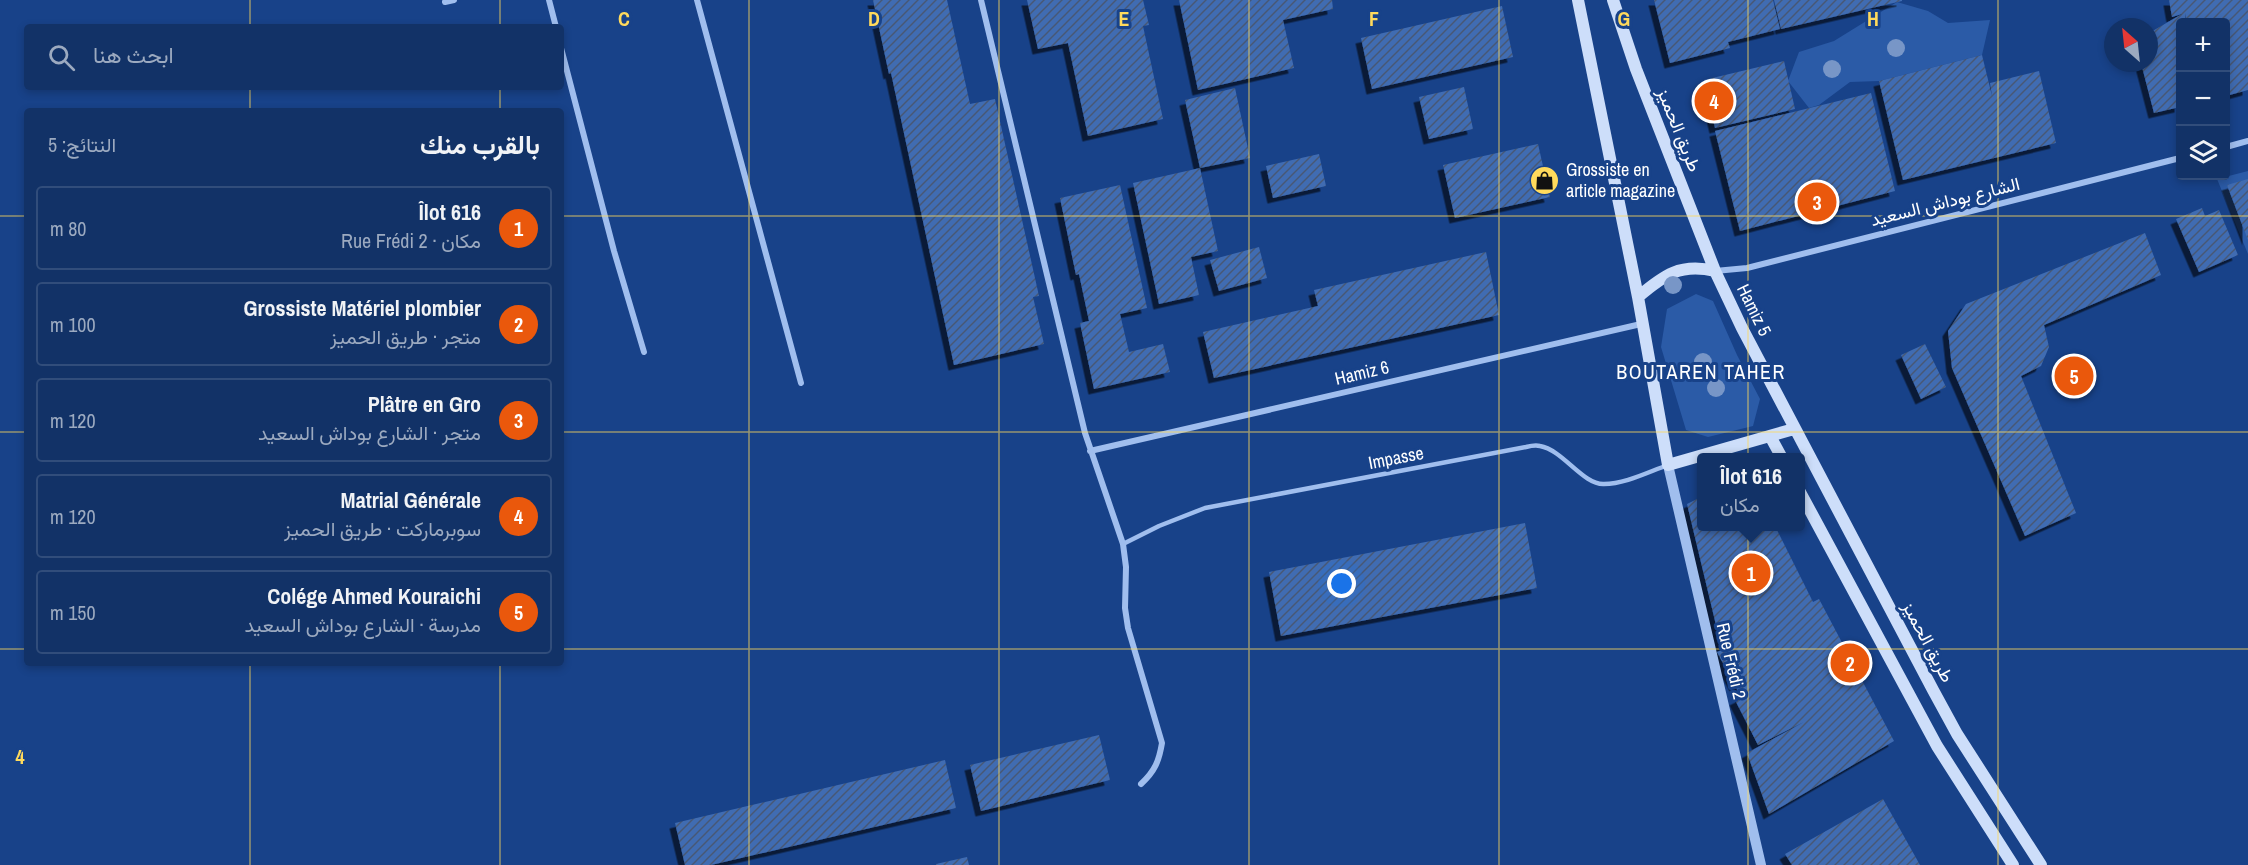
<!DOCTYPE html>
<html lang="ar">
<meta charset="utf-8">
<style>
:root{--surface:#123267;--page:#1b3a6d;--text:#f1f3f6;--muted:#9caac0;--line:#314d7b;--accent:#ea580c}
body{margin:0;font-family:"Archivo Narrow",Vazirmatn,sans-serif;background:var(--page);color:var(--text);direction:rtl}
.controls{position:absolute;right:18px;top:18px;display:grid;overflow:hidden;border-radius:6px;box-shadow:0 3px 9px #0003}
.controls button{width:54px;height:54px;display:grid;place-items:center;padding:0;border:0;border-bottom:2px solid var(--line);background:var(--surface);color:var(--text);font:30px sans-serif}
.compass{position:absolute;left:2104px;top:18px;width:54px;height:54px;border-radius:50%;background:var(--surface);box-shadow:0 3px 9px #0003;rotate:333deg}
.you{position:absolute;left:1342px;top:584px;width:21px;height:21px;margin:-15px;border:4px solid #fff;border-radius:50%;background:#1a73e8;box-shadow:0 0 0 9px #1a73e833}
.badge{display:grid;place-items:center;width:39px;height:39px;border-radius:50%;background:var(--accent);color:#fff;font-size:20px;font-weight:700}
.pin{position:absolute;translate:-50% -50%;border:3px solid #fff;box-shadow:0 2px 6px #0006}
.popup{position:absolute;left:1697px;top:453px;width:108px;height:78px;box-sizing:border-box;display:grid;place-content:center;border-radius:6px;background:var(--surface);filter:drop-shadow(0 2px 4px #0005);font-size:20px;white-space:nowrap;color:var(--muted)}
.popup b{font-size:22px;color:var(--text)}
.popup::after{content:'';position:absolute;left:50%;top:100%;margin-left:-12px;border:12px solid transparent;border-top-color:var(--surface)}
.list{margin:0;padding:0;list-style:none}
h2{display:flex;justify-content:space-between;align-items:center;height:78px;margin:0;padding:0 24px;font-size:26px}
h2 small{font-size:20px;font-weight:400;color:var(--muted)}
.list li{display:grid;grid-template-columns:39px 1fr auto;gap:18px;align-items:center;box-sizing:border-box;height:84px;margin:0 12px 12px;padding:0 12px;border:2px solid var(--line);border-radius:6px}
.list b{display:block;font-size:22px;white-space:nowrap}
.list p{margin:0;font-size:20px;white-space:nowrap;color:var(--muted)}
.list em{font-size:20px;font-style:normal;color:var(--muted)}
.icon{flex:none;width:33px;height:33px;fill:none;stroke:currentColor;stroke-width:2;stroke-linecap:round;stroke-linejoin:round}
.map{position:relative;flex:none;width:2248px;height:865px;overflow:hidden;direction:ltr}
.search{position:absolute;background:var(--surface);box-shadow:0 3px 9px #0003;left:24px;top:24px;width:540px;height:66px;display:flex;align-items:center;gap:15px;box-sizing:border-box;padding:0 21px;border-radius:6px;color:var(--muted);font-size:22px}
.panel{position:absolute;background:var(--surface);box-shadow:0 3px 9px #0003;left:24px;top:108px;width:540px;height:558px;border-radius:6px;direction:rtl}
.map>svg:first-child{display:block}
</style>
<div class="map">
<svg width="2248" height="865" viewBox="0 0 2248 865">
<defs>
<pattern id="building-hatch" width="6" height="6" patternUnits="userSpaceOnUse" patternTransform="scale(1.5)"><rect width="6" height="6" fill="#406cb2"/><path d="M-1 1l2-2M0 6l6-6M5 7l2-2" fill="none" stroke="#475975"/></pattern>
<filter id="shadow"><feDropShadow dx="-5.5" dy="5.5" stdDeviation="0" flood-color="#0009"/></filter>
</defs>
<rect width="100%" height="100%" fill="#184289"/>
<path fill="#2b5ba7" d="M 1897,2 L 1928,11 L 1948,23 L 1990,20 L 1982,55 L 1879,81 L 1850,82 L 1819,105 L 1809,108 L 1788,81 L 1799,52 L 1834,41 Z
M 2248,171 L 2248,254 L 2217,179 Z
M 1696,294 L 1713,301 L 1737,355 L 1760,399 L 1753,426 L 1708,437 L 1686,430 L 1661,347 L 1667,309 Z"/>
<path fill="url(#building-hatch)" filter="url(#shadow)" d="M 873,0 L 947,0 L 970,104 L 995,99 L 1039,296 L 1033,297 L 1044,344 L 954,365 L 891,73 L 889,74 Z
M 1027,0 L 1143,0 L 1149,25 L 1143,26 L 1163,119 L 1088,136 L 1068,43 L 1038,49 Z
M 1179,0 L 1332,0 L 1333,9 L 1283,20 L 1294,68 L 1198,90 Z
M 1654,0 L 1773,0 L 1780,29 L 1728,42 L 1730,48 L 1670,63 Z
M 1774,0 L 1902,0 L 1902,1 L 1781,29 Z
M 2169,0 L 2248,0 L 2248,90 L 2226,96 L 2226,22 L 2187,22 L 2185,13 L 2186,22 L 2180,22 L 2180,107 L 2154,113 L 2141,63 L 2149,63 L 2149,33 L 2182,14 L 2172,17 Z
M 1502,6 L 1513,57 L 1372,89 L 1361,38 Z
M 1982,55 L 1992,96 L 1990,83 L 2039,71 L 2056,143 L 1903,180 L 1879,81 Z
M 1784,61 L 1795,109 L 1715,128 L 1704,80 Z
M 1464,87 L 1473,129 L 1429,139 L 1419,97 Z
M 1235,88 L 1250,158 L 1200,168 L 1218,251 L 1191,257 L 1199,295 L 1159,304 L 1133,183 L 1200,168 L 1185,100 Z
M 1871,93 L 1895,191 L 1740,231 L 1715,131 Z
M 1538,144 L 1550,197 L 1455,218 L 1443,165 Z
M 1319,154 L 1326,186 L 1273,198 L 1266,166 Z
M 2248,179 L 2248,240 L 2227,185 Z
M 1120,185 L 1147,308 L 1120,314 L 1129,352 L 1163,344 L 1170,372 L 1094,389 L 1080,323 L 1089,321 L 1079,274 L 1076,275 L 1060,198 Z
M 2202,208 L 2205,216 L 2219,210 L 2238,255 L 2199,272 L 2176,219 Z
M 2145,233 L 2161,275 L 2044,325 L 2049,347 L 2041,366 L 2021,376 L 2076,513 L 2025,536 L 1952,368 L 1948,331 L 1966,304 Z
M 1259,247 L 1267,278 L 1219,291 L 1210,260 Z
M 1486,252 L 1499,315 L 1214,378 L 1203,332 L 1318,306 L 1314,290 Z
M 1925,344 L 1946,387 L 1921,399 L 1901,355 Z
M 1701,497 L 1701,526 L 1775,526 L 1813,602 L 1819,599 L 1894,741 L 1769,814 L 1747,753 L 1804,722 L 1758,745 L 1735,700 L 1741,697 L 1717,652 L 1722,650 L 1687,504 Z
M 1525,523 L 1537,588 L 1281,636 L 1269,572 Z
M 1099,735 L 1110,780 L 981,811 L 970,765 Z
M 945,760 L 956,808 L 711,865 L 685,865 L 675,823 Z
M 1883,799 L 1920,865 L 1792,865 L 1785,854 Z
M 967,857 L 969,865 L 936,865 L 936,864 Z"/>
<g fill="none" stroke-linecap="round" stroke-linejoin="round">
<path stroke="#a0beee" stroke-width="4.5" d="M 1123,544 L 1159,526 L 1205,508 L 1526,447 C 1530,446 1536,445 1540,446 C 1563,450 1583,485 1604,484 C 1625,484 1648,472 1668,465"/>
<path stroke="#a0beee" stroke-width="6" d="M 549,0 L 556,27
M 697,0 L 801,383
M 981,0 L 1085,433 L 1123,544 L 1126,567 L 1125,608 L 1128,628 L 1162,743 C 1159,761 1155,771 1141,784
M 445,2 L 454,0
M 561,48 L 614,251 L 644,352
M 2226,147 L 2248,141
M 1715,271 L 1747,268 L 2180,158
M 1090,451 L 1641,324"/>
<path stroke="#a0beee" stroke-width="10" d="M 1668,465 L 1761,865"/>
<path stroke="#cddefa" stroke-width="12" d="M 1578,0 L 1638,297 L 1668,465 L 1794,429
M 1613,0 L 1636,69 L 1715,271 L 1742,328 L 1933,690 L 1957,734 L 2041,865
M 1638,297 C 1664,275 1680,263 1715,271
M 1770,436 L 1782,458
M 1800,492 L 1937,746 L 2013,865"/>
</g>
<g fill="#7896c7">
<circle cx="1896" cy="48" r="9"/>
<circle cx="1832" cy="69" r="9"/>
<circle cx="1673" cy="285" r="9"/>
<circle cx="1703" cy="362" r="9"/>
<circle cx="1716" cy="388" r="9"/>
</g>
<path fill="none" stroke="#ffda5c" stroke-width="1.5" stroke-opacity="0.55" d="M 250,0 L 250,27M 500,0 L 500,27M 749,0 L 749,865M 999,0 L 999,865M 1249,0 L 1249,865M 1499,0 L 1499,865M 1748,0 L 1748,865M 1998,0 L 1998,865M 250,87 L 250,111M 500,87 L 500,111M 0,216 L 27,216M 561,216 L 2248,216M 0,432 L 27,432M 561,432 L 2248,432M 0,649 L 27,649M 561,649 L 2248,649M 250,663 L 250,865M 500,663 L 500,865"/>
<defs>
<symbol id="shop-disc" viewBox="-11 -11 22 22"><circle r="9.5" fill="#ffda5c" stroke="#184289"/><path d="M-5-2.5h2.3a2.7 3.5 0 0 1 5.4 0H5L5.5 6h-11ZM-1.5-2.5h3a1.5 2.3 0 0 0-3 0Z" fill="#111"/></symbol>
</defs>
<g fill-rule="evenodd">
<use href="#shop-disc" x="1528" y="164" width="33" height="33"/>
</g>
<g text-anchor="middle" stroke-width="6" stroke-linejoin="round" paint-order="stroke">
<g font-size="18" fill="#fff" stroke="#184289">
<text transform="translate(1679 130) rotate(68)" y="6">طريق الحميز</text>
<text transform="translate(1945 202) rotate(-14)" y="6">الشارع بوداش السعيد</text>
<text transform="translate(1754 310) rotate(64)" y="6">Hamiz 5</text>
<text transform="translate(1362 373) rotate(-13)" y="6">Hamiz 6</text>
<text transform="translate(1396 458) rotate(-11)" y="6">Impasse</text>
<text transform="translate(1928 642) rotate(62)" y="6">طريق الحميز</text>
<text transform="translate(1731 661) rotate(77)" y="6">Rue Frédi 2</text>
</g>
<g font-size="18" fill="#fff" stroke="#184289" text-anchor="start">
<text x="1566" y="176">Grossiste en<tspan x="1566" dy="21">article magazine</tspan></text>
</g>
<g font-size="20" letter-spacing="1.5" fill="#fff" stroke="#184289">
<text x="1701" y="379">BOUTAREN TAHER</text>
</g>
</g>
<g font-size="20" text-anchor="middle" font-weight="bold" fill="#ffda5c" stroke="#184289" stroke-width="6" stroke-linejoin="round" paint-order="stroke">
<text x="624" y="26">C</text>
<text x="874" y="26">D</text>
<text x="1124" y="26">E</text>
<text x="1374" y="26">F</text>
<text x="1624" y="26">G</text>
<text x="1873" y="26">H</text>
<text x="20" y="764">4</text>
</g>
</svg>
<div class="controls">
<button>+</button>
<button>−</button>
<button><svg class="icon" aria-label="layers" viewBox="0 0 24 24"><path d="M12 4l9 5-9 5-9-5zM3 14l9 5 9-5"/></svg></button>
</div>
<svg class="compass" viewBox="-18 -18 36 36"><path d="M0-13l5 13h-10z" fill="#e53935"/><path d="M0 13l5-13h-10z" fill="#9caac0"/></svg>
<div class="you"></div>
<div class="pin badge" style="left:1751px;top:573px">1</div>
<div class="popup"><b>Îlot 616</b>مكان</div>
<div class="pin badge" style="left:1850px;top:663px">2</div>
<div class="pin badge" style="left:1817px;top:202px">3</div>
<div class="pin badge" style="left:1714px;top:101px">4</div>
<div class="pin badge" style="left:2074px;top:376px">5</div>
<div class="search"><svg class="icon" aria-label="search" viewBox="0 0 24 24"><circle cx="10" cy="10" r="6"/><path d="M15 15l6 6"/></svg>ابحث هنا</div>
<section class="panel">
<h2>بالقرب منك<small>النتائج: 5</small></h2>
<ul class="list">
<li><span class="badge">1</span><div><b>Îlot 616</b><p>مكان · Rue Frédi 2</p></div><em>80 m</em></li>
<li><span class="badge">2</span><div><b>Grossiste Matériel plombier</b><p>متجر · طريق الحميز</p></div><em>100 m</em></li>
<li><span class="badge">3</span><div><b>Plâtre en Gro</b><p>متجر · الشارع بوداش السعيد</p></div><em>120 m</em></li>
<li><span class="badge">4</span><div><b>Matrial Générale</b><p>سوبرماركت · طريق الحميز</p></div><em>120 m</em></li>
<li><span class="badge">5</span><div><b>Colége Ahmed Kouraichi</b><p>مدرسة · الشارع بوداش السعيد</p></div><em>150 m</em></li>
</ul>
</section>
</div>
